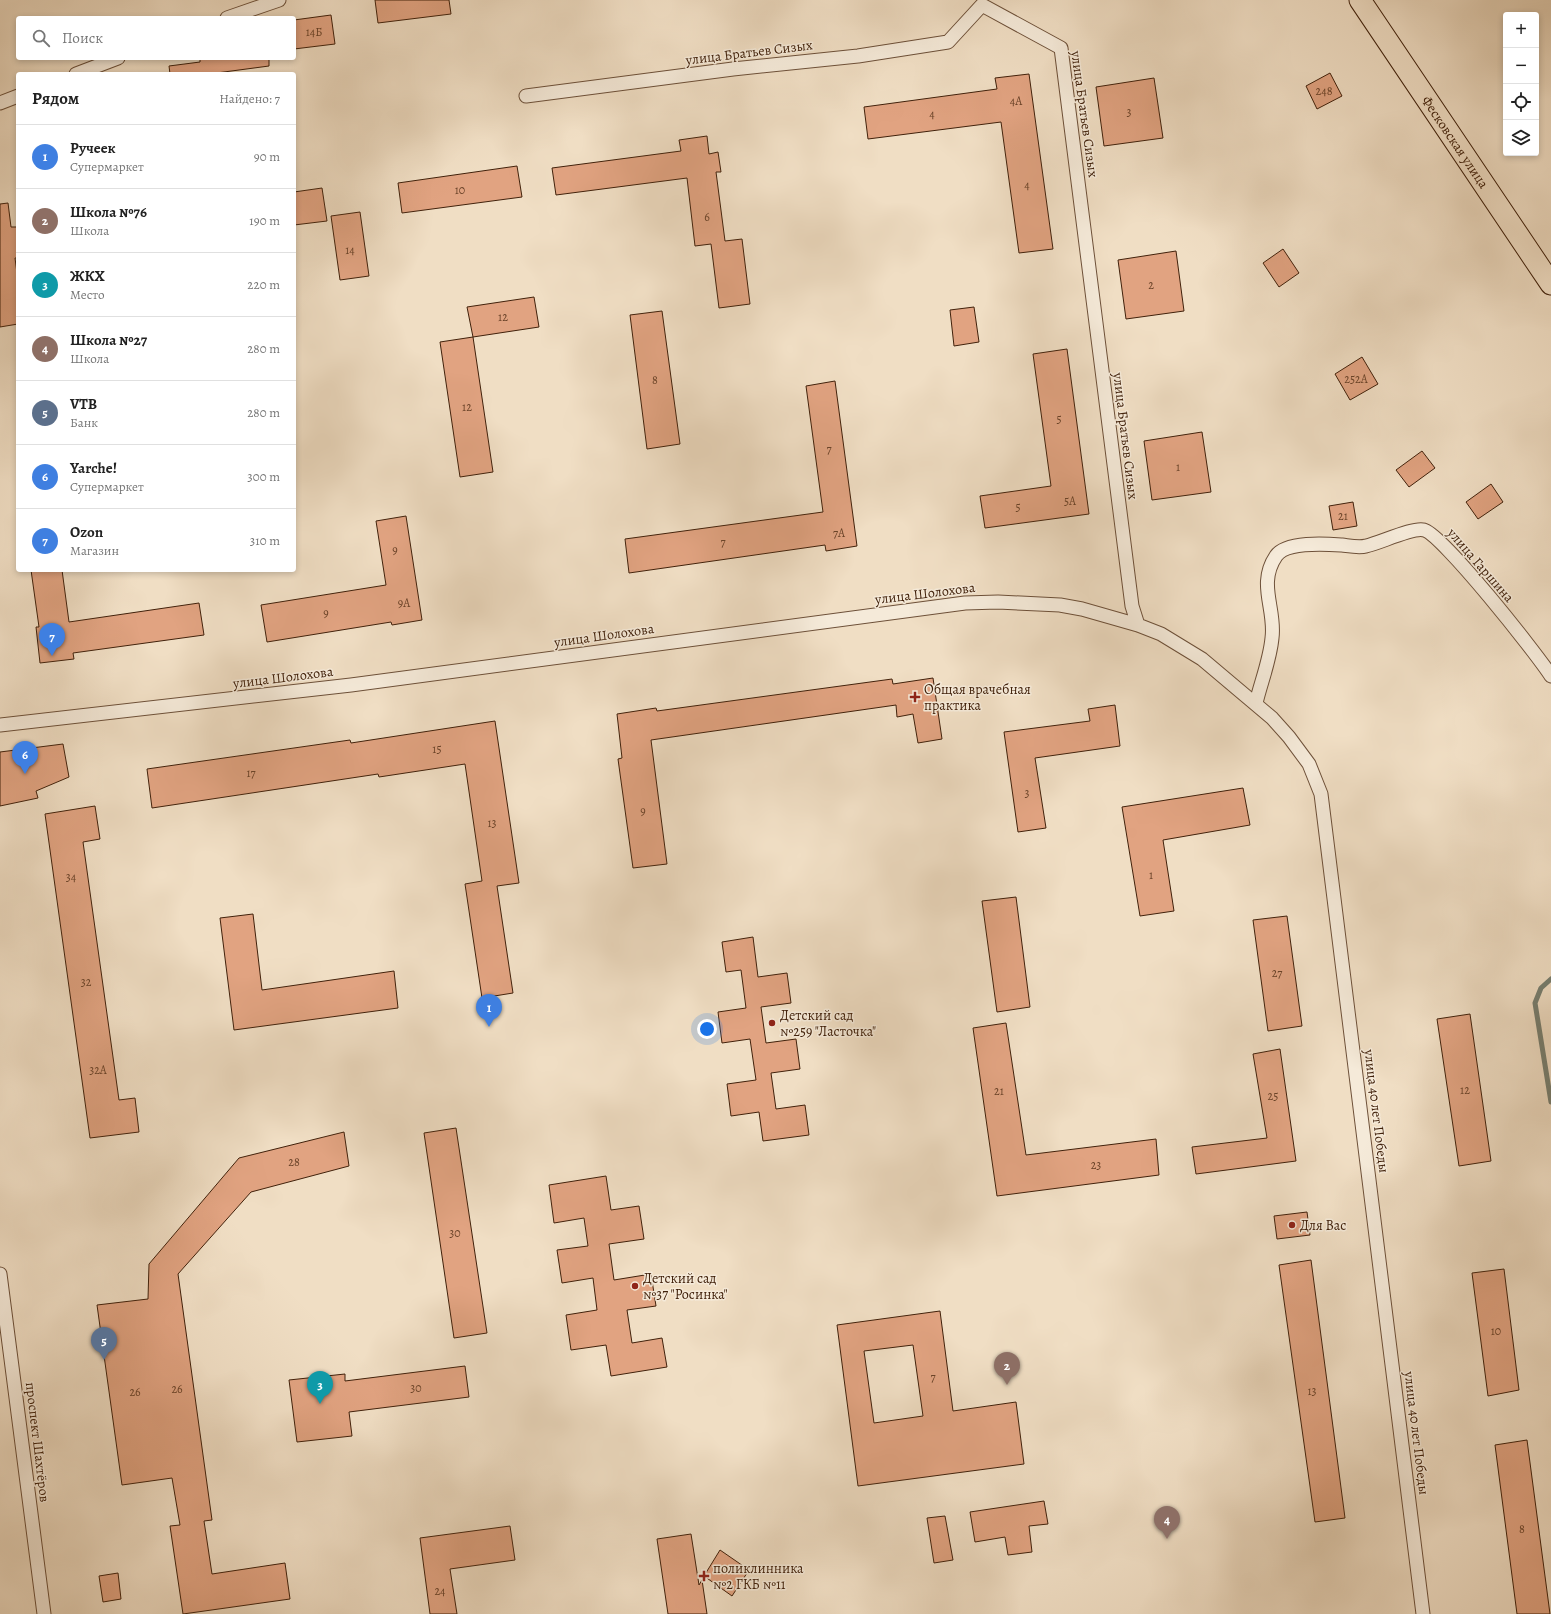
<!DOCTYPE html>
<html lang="ru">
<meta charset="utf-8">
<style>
:root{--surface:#fff;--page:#f6f6f6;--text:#222;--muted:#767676;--line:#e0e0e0;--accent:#8f2418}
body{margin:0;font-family:Alegreya,serif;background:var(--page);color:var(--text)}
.controls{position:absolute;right:12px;top:12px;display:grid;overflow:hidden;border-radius:4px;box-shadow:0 2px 6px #0003}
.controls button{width:36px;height:36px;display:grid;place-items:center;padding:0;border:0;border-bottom:1px solid var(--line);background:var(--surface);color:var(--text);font:20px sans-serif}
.you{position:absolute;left:707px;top:1029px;width:14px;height:14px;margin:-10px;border:3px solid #fff;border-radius:50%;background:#1a73e8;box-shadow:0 0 0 6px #1a73e833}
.badge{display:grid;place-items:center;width:26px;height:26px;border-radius:50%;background:var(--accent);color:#fff;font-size:13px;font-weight:700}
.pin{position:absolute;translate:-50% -33px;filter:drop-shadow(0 1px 2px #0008)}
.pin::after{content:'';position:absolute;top:21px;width:14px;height:12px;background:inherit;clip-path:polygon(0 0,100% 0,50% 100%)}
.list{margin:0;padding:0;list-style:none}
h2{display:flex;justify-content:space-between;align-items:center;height:52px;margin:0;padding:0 16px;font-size:17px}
h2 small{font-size:13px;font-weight:400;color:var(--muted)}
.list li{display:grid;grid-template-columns:26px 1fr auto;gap:12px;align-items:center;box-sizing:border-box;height:64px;padding:0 16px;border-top:1px solid var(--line)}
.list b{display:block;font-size:15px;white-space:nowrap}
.list p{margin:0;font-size:13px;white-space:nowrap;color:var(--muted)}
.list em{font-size:13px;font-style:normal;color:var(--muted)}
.icon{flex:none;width:22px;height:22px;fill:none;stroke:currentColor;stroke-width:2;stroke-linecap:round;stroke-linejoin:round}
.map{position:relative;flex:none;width:1551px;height:1614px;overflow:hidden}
.search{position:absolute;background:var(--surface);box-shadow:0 2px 6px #0003;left:16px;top:16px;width:280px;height:44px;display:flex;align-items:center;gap:10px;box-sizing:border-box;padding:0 14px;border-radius:4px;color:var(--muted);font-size:15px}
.panel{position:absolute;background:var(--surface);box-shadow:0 2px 6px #0003;left:16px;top:72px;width:280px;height:500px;border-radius:4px}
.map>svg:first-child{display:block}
</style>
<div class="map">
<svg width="1551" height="1614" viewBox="0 0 1551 1614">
<rect width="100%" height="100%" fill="#f0dec4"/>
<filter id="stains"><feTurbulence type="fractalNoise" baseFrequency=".005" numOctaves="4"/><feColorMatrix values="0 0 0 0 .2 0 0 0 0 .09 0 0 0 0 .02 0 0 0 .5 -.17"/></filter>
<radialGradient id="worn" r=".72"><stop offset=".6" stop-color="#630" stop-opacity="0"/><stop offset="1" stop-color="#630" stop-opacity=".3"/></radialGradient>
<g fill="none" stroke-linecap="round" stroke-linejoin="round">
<path stroke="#767e70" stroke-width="5" d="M 1551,979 L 1541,988 L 1535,1003 L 1551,1102"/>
</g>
<path fill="#e1a381" stroke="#41210b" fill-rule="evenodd" d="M 375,0 L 449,0 L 451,14 L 378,23 Z
M 331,15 L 335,44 L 294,49 L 294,20 Z
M 200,58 L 269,58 L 269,66 L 209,74 L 170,74 L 169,66 L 200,62 Z
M 1330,73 L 1342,96 L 1317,109 L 1306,86 Z
M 1029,74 L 1053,249 L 1019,253 L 1001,122 L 868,139 L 864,107 L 997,89 L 995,78 Z
M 1154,78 L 1163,138 L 1104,146 L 1096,87 Z
M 707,136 L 709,154 L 718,152 L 721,172 L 716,172 L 725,241 L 742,239 L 750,304 L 719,308 L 711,244 L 695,246 L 687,178 L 556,195 L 552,168 L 681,151 L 679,140 Z
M 517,166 L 522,197 L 402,213 L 398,183 Z
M 322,188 L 327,221 L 294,225 L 294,192 Z
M 8,203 L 11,227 L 18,227 L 18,258 L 15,258 L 18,281 L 18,324 L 0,327 L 0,204 Z
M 360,212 L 369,276 L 340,280 L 331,216 Z
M 1283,249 L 1299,273 L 1279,287 L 1263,263 Z
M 1176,251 L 1184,311 L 1126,319 L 1118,260 Z
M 534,297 L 539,327 L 473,337 L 467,307 Z
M 974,307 L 979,342 L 954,346 L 950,310 Z
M 662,311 L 680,444 L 647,449 L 630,315 Z
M 473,337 L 493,472 L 460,477 L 440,342 Z
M 1067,349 L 1089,514 L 985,528 L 980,496 L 1051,486 L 1033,354 Z
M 1362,357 L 1378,384 L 1350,400 L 1335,374 Z
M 835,381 L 857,546 L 826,551 L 825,545 L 629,573 L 625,539 L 823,512 L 806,386 Z
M 1202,432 L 1211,492 L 1152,500 L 1144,441 Z
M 1422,451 L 1435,468 L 1409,487 L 1396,470 Z
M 1491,484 L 1503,502 L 1478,519 L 1466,502 Z
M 1353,502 L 1357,526 L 1333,530 L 1329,506 Z
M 406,516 L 422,620 L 392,625 L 391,622 L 267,642 L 261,605 L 386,585 L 376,521 Z
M 31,570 L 62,570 L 69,622 L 199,603 L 204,635 L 73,653 L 74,659 L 40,663 L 36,627 L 39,627 Z
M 933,678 L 942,739 L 918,743 L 913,714 L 897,717 L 896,705 L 651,740 L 667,864 L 633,868 L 618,759 L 622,758 L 617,714 L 656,708 L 657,711 L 892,679 L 893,684 Z
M 1115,705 L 1120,746 L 1035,758 L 1046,828 L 1018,832 L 1004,732 L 1090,721 L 1088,709 Z
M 495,721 L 519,883 L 497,886 L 513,993 L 482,998 L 465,884 L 482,881 L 465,764 L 379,777 L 378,774 L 152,808 L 147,769 L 350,740 L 351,743 Z
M 63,744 L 69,777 L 36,791 L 38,798 L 0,806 L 0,752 Z
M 1243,788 L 1250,825 L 1163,840 L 1174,911 L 1140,916 L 1122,807 Z
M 95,806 L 100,839 L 83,842 L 119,1100 L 135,1098 L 139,1132 L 90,1138 L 45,814 Z
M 1016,897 L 1030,1007 L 997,1012 L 982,901 Z
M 253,914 L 262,990 L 394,971 L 398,1008 L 234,1030 L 220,918 Z
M 1287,916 L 1302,1026 L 1268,1031 L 1253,920 Z
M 753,937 L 758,977 L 787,973 L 791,1003 L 761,1007 L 766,1043 L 796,1039 L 800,1069 L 771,1073 L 776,1109 L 805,1105 L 809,1135 L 763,1141 L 759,1112 L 731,1116 L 727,1084 L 756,1080 L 750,1039 L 722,1043 L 718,1012 L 746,1008 L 741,970 L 726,972 L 722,942 Z
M 1470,1014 L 1491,1161 L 1459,1166 L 1437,1019 Z
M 1006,1023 L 1026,1155 L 1156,1139 L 1159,1175 L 997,1196 L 973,1028 Z
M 1280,1049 L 1296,1161 L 1196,1174 L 1192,1147 L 1267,1138 L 1253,1054 Z
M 456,1128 L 487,1333 L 454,1338 L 424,1133 Z
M 344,1132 L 349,1166 L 251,1192 L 178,1274 L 212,1520 L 204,1521 L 212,1574 L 285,1563 L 290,1599 L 183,1614 L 170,1526 L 180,1525 L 172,1478 L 122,1485 L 97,1305 L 148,1299 L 149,1264 L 239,1158 Z
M 606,1176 L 611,1210 L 639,1206 L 644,1239 L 609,1244 L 614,1280 L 651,1274 L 656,1306 L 627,1310 L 632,1343 L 662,1338 L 667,1367 L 611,1376 L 606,1345 L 571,1350 L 566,1315 L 597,1310 L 593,1278 L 562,1283 L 557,1250 L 588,1246 L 584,1218 L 554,1223 L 549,1185 Z
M 1307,1212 L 1310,1235 L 1277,1239 L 1274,1216 Z
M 1311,1260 L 1345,1518 L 1315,1522 L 1279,1265 Z
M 1504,1269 L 1519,1390 L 1488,1396 L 1472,1273 Z
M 940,1311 L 953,1411 L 1016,1402 L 1024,1464 L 858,1486 L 837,1325 ZM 913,1345 L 923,1416 L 874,1423 L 864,1351 Z
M 465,1366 L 469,1397 L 349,1412 L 352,1436 L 297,1442 L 289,1380 L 345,1374 L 345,1381 Z
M 1527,1440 L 1550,1614 L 1517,1614 L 1495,1445 Z
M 1044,1501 L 1048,1524 L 1029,1526 L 1032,1552 L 1008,1555 L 1005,1537 L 975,1542 L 970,1512 Z
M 945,1516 L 953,1560 L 934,1563 L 927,1518 Z
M 510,1526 L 515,1560 L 450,1569 L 457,1614 L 430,1614 L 420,1538 Z
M 691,1534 L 699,1585 L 702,1580 L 707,1614 L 668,1614 L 657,1539 Z
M 720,1550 L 749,1570 L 732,1596 L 704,1576 Z
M 118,1573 L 121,1599 L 103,1602 L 99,1576 Z"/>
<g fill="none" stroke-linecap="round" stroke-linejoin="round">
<defs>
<path id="minor" d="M 227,18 L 279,0
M 76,74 L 118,58
M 526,96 L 733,69 L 858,56 L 948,42 L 982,5 L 1061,48 L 1132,606 L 1138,625
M 0,103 L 18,96
M 1256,703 C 1261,682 1270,660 1272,638 C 1276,609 1257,584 1276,556 C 1286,541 1327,544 1342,545 C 1350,546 1359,548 1366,546 C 1380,543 1413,527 1424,530 C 1442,534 1537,654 1551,676
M 0,725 L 351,685 L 965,603 L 998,602 L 1060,605 L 1082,609 L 1138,625 L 1161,634 L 1202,659 L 1272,718 L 1289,737 L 1309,764 L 1321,794 L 1423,1614
M 0,1274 L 44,1614"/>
<g id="primary">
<path id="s1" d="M 1360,0 L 1551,284"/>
</g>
</defs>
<use href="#minor" stroke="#6d5039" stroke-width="15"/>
<use href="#primary" stroke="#41210b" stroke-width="23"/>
<use href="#minor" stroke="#f5ead9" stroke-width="13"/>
<use href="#primary" stroke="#f0dec4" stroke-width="21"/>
</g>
<g fill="#8f2418" stroke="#f5ead9" stroke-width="1.5">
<path d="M913 691h4v4h4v4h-4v4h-4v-4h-4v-4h4z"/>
<circle cx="772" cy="1023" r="4"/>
<circle cx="1292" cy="1225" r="4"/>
<circle cx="635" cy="1286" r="4"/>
<path d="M702 1570h4v4h4v4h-4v4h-4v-4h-4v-4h4z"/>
</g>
<g text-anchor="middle" stroke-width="3" stroke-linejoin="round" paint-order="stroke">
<g font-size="12" fill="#694228">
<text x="314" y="36">14Б</text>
<text x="1324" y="95">248</text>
<text x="1016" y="105">4А</text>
<text x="1129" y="116">3</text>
<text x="932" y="118">4</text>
<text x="1027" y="189">4</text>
<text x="460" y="194">10</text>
<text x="707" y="221">6</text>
<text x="350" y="254">14</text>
<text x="1151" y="289">2</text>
<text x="503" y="321">12</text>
<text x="1356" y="383">252А</text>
<text x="655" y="384">8</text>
<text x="467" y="411">12</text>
<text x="1059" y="423">5</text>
<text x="829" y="453">7</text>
<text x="1178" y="471">1</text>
<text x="1070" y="505">5А</text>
<text x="1018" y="511">5</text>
<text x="1343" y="520">21</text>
<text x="839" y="537">7А</text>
<text x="723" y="546">7</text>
<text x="395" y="554">9</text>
<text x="404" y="607">9А</text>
<text x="326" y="617">9</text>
<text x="437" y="753">15</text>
<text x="251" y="777">17</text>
<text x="1027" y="797">3</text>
<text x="643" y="815">9</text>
<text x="492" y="827">13</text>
<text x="1151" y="879">1</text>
<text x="71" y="881">34</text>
<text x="1277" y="977">27</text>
<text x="86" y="986">32</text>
<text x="98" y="1074">32А</text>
<text x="1465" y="1094">12</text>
<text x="999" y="1095">21</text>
<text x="1273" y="1100">25</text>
<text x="294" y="1166">28</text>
<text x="1096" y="1169">23</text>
<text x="455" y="1237">30</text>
<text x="1496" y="1335">10</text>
<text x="933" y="1381">7</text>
<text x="416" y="1392">30</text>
<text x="177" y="1393">26</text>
<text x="1312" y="1395">13</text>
<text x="135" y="1396">26</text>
<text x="1522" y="1533">8</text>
<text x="440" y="1595">24</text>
</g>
<g font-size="14" fill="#41210b" stroke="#f5ead9">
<text transform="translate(749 52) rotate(-7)" y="5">улица Братьев Сизых</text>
<text transform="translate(1085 114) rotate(82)" y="5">улица Братьев Сизых</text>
<text dy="5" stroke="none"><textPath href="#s1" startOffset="171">Фесковская улица</textPath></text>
<text transform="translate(1126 436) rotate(83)" y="5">улица Братьев Сизых</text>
<text transform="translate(1481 565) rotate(49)" y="5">улица Гаршина</text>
<text transform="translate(925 593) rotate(-7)" y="5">улица Шолохова</text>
<text transform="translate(604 635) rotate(-8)" y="5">улица Шолохова</text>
<text transform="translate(283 677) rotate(-7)" y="5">улица Шолохова</text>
<text transform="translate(1377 1111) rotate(83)" y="5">улица 40 лет Победы</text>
<text transform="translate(1417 1433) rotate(83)" y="5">улица 40 лет Победы</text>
<text transform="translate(38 1442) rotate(83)" y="5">проспект Шахтёров</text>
</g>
<g font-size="14" fill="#41210b" stroke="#f5ead9" text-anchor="start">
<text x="924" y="694">Общая врачебная<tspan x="924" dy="16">практика</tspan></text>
<text x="780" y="1020">Детский сад<tspan x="780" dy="16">№259 "Ласточка"</tspan></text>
<text x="1300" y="1230">Для Вас</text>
<text x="643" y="1283">Детский сад<tspan x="643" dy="16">№37 "Росинка"</tspan></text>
<text x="713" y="1573">поликлинника<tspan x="713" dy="16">№2 ГКБ №11</tspan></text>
</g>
</g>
<rect width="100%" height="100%" filter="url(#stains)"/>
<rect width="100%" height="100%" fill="url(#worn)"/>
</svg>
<div class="controls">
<button>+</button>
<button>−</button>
<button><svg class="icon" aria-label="locate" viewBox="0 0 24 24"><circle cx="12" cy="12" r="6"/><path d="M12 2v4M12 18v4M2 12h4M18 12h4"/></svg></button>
<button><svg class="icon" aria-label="layers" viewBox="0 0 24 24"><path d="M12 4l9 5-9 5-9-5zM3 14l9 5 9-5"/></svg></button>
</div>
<div class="you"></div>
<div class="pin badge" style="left:489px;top:1027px;background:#3f7fe0">1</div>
<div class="pin badge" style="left:1007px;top:1385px;background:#8d6e63">2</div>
<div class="pin badge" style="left:320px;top:1404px;background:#0f9aa8">3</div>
<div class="pin badge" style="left:1167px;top:1539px;background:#8d6e63">4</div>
<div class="pin badge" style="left:104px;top:1360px;background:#5c6f8a">5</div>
<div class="pin badge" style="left:25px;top:774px;background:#3f7fe0">6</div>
<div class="pin badge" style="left:52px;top:656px;background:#3f7fe0">7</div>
<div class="search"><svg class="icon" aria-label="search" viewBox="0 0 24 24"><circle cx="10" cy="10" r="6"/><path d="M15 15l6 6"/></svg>Поиск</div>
<section class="panel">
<h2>Рядом<small>Найдено: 7</small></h2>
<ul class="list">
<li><span class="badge" style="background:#3f7fe0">1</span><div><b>Ручеек</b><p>Супермаркет</p></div><em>90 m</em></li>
<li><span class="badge" style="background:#8d6e63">2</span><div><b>Школа №76</b><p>Школа</p></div><em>190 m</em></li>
<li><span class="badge" style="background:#0f9aa8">3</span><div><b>ЖКХ</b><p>Место</p></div><em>220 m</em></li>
<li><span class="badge" style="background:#8d6e63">4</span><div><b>Школа №27</b><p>Школа</p></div><em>280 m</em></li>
<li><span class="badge" style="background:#5c6f8a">5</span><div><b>VTB</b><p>Банк</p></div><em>280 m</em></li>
<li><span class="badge" style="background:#3f7fe0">6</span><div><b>Yarche!</b><p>Супермаркет</p></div><em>300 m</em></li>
<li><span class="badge" style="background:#3f7fe0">7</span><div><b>Ozon</b><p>Магазин</p></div><em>310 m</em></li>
</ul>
</section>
</div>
